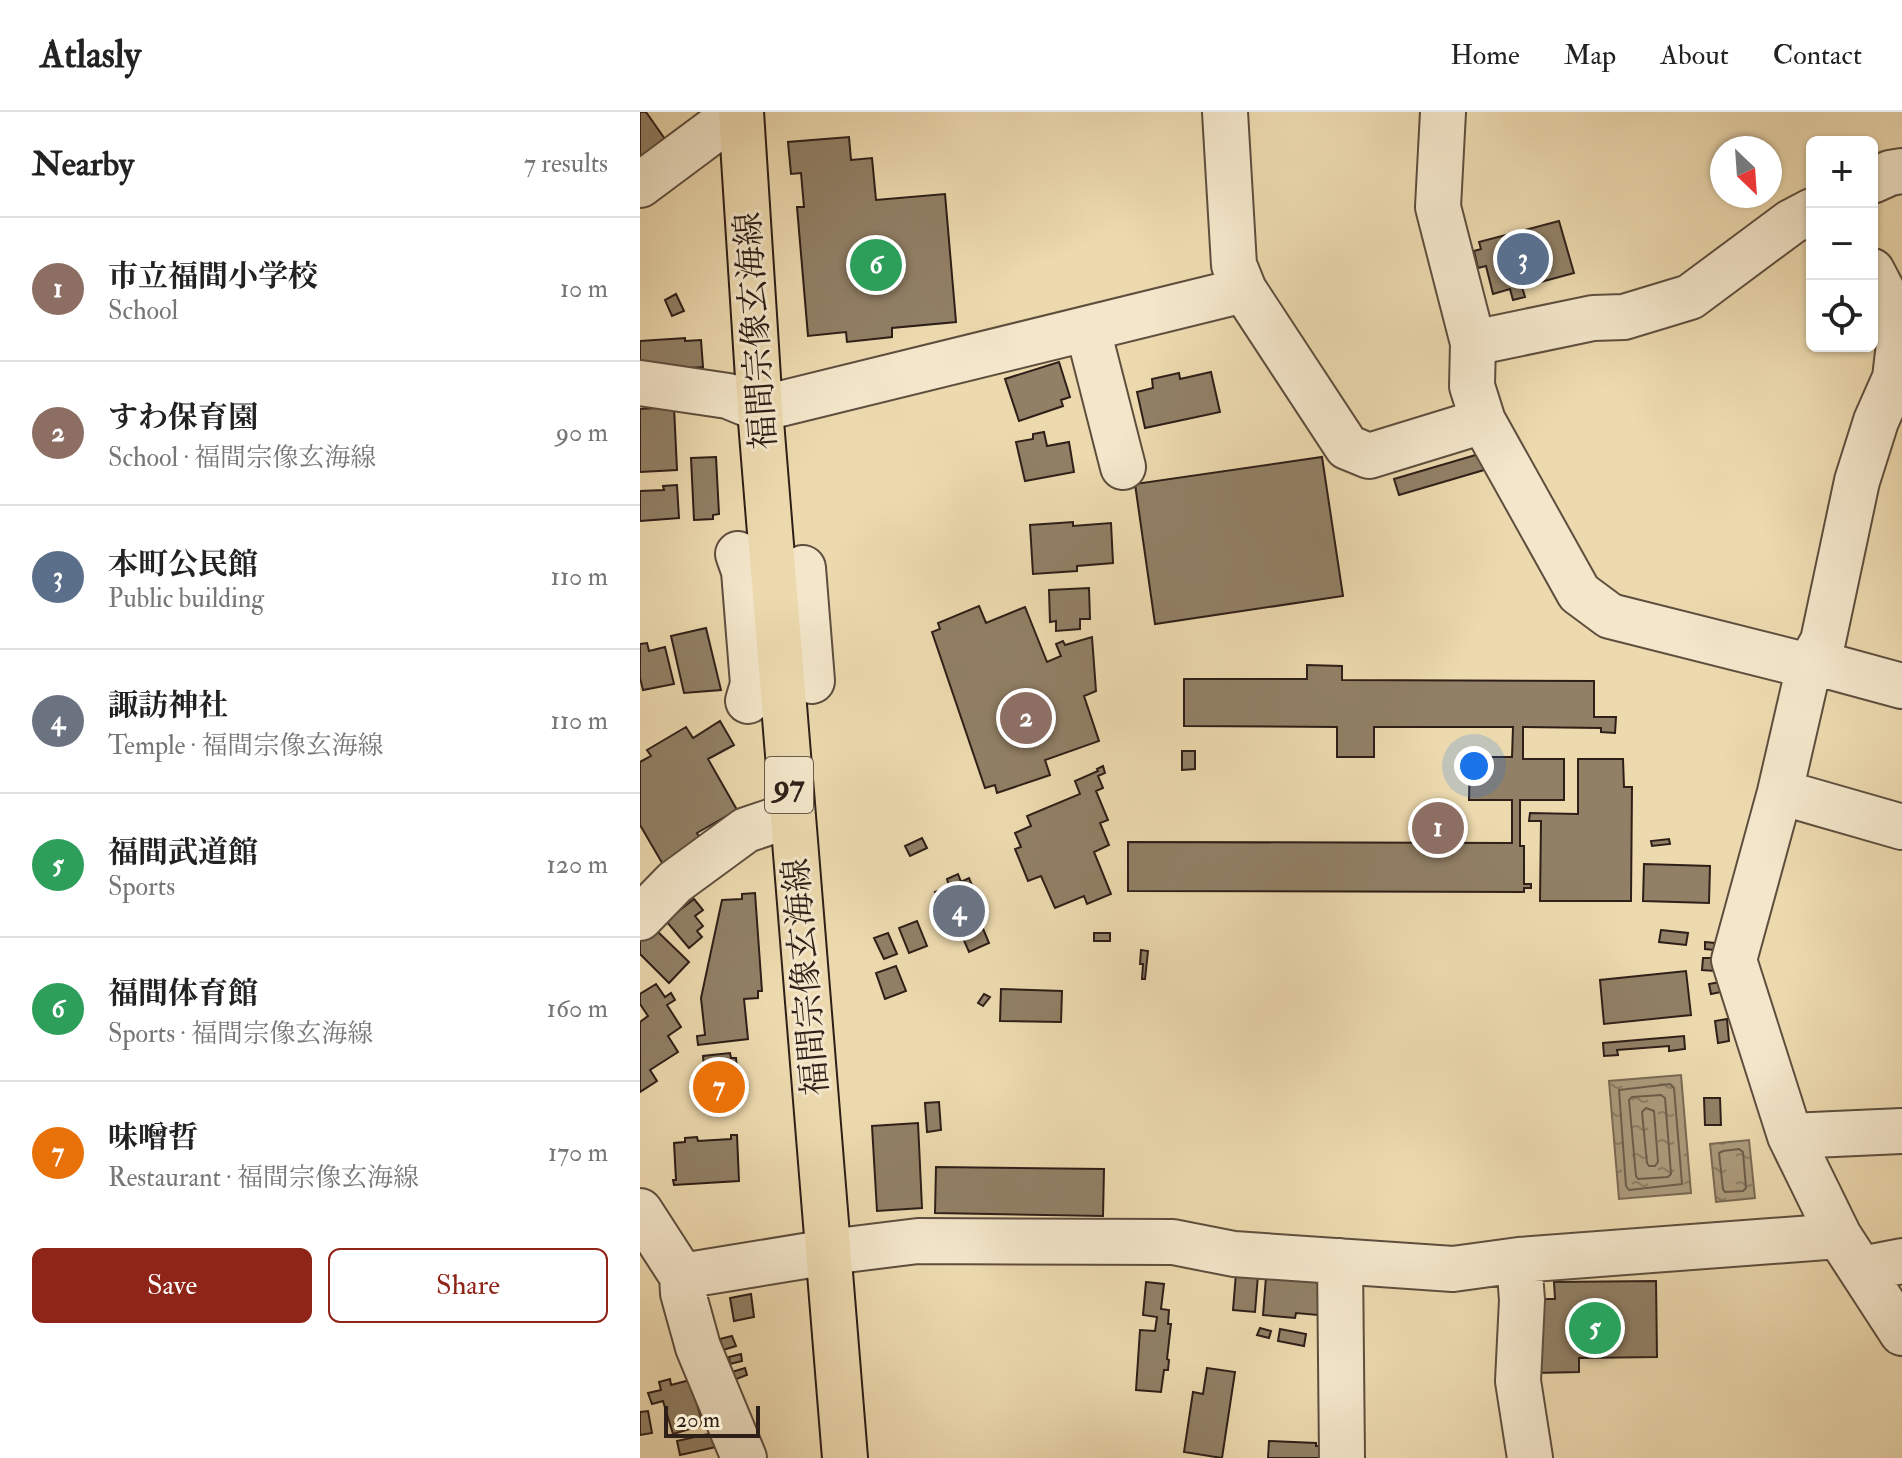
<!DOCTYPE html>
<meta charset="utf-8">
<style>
:root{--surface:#fff;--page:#f6f6f6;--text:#222;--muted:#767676;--line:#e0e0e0;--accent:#8f2418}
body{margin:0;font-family:"IM FELL Double Pica","Noto Serif JP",serif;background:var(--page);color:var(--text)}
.controls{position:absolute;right:24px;top:24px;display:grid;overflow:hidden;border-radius:12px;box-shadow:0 2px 6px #0004}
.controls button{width:72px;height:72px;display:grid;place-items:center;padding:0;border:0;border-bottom:2px solid var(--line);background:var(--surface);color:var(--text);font:40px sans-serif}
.compass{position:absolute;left:1070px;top:24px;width:72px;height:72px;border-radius:50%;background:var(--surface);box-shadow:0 2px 6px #0004;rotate:155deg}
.scale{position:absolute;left:24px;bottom:20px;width:96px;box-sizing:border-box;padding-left:8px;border:4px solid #2e1f18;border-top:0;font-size:22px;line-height:28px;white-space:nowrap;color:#2e1f18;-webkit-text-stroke:6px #f3e6ca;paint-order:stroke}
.you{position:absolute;left:834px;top:654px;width:28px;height:28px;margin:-20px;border:6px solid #fff;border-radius:50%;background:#1a73e8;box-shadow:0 0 0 12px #1a73e833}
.badge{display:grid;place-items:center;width:52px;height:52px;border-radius:50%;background:var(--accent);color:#fff;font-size:26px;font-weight:700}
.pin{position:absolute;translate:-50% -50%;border:4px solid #fff;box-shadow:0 2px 8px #0006}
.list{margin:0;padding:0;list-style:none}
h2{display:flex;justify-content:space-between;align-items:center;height:104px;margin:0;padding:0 32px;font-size:34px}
h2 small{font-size:26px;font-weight:400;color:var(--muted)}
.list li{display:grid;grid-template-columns:52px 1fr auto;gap:24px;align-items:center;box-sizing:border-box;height:144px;padding:0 32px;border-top:2px solid var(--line)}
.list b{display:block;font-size:30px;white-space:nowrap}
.list p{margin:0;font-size:26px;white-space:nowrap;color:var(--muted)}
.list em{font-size:26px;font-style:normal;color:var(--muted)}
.actions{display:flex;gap:16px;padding:24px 32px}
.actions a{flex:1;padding:18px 0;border:2px solid var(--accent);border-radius:12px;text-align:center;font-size:28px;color:var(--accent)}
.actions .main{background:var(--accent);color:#fff}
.icon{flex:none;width:44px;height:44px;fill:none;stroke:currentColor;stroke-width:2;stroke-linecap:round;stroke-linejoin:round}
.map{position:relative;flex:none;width:1262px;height:1346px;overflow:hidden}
header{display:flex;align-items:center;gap:48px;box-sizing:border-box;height:112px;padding:0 40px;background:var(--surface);border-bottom:2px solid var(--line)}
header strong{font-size:38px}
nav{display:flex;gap:44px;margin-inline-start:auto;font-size:28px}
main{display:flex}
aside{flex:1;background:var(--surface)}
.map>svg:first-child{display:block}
</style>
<header>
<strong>Atlasly</strong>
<nav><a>Home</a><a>Map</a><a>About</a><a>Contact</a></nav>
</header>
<main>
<aside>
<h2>Nearby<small>7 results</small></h2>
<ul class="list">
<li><span class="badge" style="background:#8d6e63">1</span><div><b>市立福間小学校</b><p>School</p></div><em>10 m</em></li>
<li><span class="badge" style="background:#8d6e63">2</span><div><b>すわ保育園</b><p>School · 福間宗像玄海線</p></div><em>90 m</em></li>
<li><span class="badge" style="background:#5c6f8a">3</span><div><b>本町公民館</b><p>Public building</p></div><em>110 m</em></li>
<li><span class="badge" style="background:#6b7280">4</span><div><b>諏訪神社</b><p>Temple · 福間宗像玄海線</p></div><em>110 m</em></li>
<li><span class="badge" style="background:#2e9e5b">5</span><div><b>福間武道館</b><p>Sports</p></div><em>120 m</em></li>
<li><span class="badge" style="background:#2e9e5b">6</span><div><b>福間体育館</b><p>Sports · 福間宗像玄海線</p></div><em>160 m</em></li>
<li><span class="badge" style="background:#e8710a">7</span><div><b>味噌哲</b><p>Restaurant · 福間宗像玄海線</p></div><em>170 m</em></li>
</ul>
<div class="actions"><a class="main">Save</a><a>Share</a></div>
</aside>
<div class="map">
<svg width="1262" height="1346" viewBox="0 0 1262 1346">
<defs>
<pattern id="water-ripples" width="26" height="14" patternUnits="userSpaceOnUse" patternTransform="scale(2)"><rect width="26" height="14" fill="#ab9a7b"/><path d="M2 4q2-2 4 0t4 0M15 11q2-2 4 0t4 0" fill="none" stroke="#8c7d64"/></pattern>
</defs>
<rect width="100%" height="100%" fill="#ecd9ae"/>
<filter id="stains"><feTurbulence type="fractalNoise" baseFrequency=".0025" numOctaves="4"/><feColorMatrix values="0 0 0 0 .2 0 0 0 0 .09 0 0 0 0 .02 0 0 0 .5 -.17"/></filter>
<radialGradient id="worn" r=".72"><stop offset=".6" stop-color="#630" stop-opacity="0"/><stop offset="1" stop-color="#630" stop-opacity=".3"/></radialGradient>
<path fill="url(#water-ripples)" stroke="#796953" stroke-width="2" d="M 1041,963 L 1051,1081 L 979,1087 L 969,969 Z
M 1109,1028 L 1115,1086 L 1076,1090 L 1070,1032 Z"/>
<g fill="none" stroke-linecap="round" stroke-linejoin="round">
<path stroke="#6c5c4a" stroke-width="2" d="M 1030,972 L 1034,976 L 1042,1072 L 989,1078 L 986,1074 L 979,978 Z
M 1021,983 L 1025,986 L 1031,1062 L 1028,1065 L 998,1067 L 996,1064 L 989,988 L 992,985 Z
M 1006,996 L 1014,999 L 1018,1050 L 1015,1054 L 1009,1054 L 1007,1051 L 1002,1000 Z
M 1099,1037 L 1103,1040 L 1106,1076 L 1103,1079 L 1085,1080 L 1083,1077 L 1079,1041 L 1083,1039 Z"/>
</g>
<path fill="#918066" stroke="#2e1f18" stroke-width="2" d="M 0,0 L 6,0 L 27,30 L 0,48 Z
M 209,25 L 211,48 L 232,46 L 236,88 L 305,82 L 316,210 L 252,216 L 252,225 L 207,230 L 206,220 L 168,224 L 157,95 L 164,95 L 161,61 L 151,62 L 148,30 Z
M 919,109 L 934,161 L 882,175 L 885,185 L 873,188 L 870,177 L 853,182 L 846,154 L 838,156 L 834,139 L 841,137 L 839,130 Z
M 36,182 L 44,199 L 32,204 L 25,188 Z
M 45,226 L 45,229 L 61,228 L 63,255 L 0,260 L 0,229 Z
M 419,250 L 430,285 L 421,288 L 423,294 L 379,309 L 365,267 Z
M 571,260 L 580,300 L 505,316 L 497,280 L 513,276 L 512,267 L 539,261 L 540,267 Z
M 34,295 L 37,358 L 0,360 L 0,297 Z
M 404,320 L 407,334 L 429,330 L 434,360 L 385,369 L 376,330 L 393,327 L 393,322 Z
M 839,342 L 844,358 L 759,383 L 754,367 Z
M 76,345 L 79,402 L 73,403 L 73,407 L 54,408 L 51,346 Z
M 682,345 L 703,484 L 515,512 L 495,372 Z
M 37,373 L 39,406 L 0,409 L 0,379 L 24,378 L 23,374 Z
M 433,410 L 433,414 L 471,411 L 473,451 L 437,454 L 437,459 L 393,462 L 390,413 Z
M 449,476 L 450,507 L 440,507 L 440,517 L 416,519 L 416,509 L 410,510 L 409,478 Z
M 339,494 L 346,511 L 385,495 L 407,550 L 421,544 L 416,532 L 423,529 L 425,533 L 452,525 L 456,579 L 444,584 L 459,629 L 405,648 L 410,663 L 357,681 L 355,673 L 345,676 L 292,520 L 300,517 L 298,511 Z
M 66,516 L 81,578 L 44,581 L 31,524 Z
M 7,531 L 9,539 L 25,535 L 34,572 L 3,578 L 0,566 L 0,532 Z
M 667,553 L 702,554 L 702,568 L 954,569 L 954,605 L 976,605 L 975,621 L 961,620 L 961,616 L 883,615 L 883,647 L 924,647 L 924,688 L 880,688 L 880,734 L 884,734 L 884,772 L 891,772 L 891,776 L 884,776 L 884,780 L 488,779 L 488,730 L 872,731 L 872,688 L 829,688 L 830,645 L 872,645 L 873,615 L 734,615 L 734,645 L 697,645 L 697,615 L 544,614 L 544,567 L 667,567 Z
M 80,609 L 94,633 L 68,647 L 97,698 L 57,721 L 64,733 L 25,756 L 0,713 L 0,650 L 11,644 L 7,638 L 46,615 L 53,626 Z
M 542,639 L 555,639 L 555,657 L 542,658 Z
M 938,647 L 983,647 L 984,675 L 992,675 L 991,789 L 900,789 L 901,709 L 889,709 L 890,701 L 938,702 Z
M 463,654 L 465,661 L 458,664 L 463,676 L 456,679 L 468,708 L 460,711 L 469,733 L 454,740 L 471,782 L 447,792 L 444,784 L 415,796 L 401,764 L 388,769 L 375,737 L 381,735 L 375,721 L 391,714 L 387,704 L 440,682 L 435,669 L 458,659 L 457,657 Z
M 282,726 L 287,736 L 270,744 L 265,734 Z
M 1029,727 L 1030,732 L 1012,734 L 1011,729 Z
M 1004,752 L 1070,754 L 1069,791 L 1003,789 Z
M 318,762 L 321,770 L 329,766 L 340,792 L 334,795 L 349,831 L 329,840 L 313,803 L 306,806 L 295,780 L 309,774 L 307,767 Z
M 115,781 L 122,879 L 118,879 L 118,886 L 104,887 L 108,927 L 58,933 L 57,924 L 65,923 L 61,886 L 82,788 L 102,787 L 102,782 Z
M 54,787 L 63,798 L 55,804 L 63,814 L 57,819 L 62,825 L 49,836 L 26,809 Z
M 277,809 L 287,834 L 269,841 L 259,816 Z
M 1021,818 L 1048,821 L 1046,833 L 1019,830 Z
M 17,819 L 49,850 L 29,871 L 0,842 L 0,829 L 9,820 L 13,824 Z
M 248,821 L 257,842 L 244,847 L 234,826 Z
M 454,821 L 470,821 L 470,829 L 454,829 Z
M 1065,830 L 1075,831 L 1074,838 L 1065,837 Z
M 501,838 L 508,839 L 505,867 L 502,867 L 503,852 L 500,852 Z
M 1063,846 L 1076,846 L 1075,859 L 1062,858 Z
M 256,854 L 266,879 L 245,887 L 236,861 Z
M 1046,859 L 1051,903 L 964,912 L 960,868 Z
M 1080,870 L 1081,880 L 1071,882 L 1069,872 Z
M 16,872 L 25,885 L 31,881 L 35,888 L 27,893 L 41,915 L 28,924 L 38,940 L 10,958 L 17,969 L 0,980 L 0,910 L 8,904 L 0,892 L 0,882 Z
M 361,877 L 422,879 L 421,910 L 360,909 Z
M 344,882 L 350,885 L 343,894 L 338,891 Z
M 1087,907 L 1089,929 L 1078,931 L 1075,909 Z
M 1044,924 L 1045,937 L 1029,939 L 1029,934 L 977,938 L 978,943 L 964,944 L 963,931 Z
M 90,941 L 91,946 L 96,946 L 97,957 L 92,958 L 94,992 L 67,995 L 63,944 Z
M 1064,986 L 1080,986 L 1081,1013 L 1065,1013 Z
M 299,990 L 301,1018 L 287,1020 L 285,991 Z
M 278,1011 L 282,1096 L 237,1099 L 232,1014 Z
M 91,1023 L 97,1023 L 99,1069 L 34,1073 L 33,1068 L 36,1068 L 34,1031 L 45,1030 L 45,1026 L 57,1025 L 58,1029 L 91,1027 Z
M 296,1055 L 464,1057 L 463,1104 L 295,1101 Z
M 596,1161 L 618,1163 L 615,1200 L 593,1198 Z
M 626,1165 L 681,1169 L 678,1203 L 656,1201 L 655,1206 L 623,1203 Z
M 1016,1169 L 1017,1245 L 939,1246 L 939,1260 L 895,1261 L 894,1187 L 915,1187 L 914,1170 Z
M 506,1170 L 524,1172 L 521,1197 L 529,1198 L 528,1212 L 531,1212 L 527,1247 L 529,1248 L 528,1258 L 524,1258 L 521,1280 L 496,1278 L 500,1218 L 515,1219 L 517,1205 L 503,1203 Z
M 111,1182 L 114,1205 L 94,1209 L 90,1186 Z
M 620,1216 L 631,1219 L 629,1226 L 617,1223 Z
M 640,1217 L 666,1222 L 664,1234 L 638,1229 Z
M 92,1224 L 96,1234 L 83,1238 L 80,1227 Z
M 101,1242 L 102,1249 L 90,1252 L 89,1245 Z
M 105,1256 L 107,1263 L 94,1268 L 92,1260 Z
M 567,1256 L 595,1260 L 582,1346 L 544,1340 L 553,1280 L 563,1282 Z
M 30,1267 L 31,1273 L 50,1268 L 63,1313 L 33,1322 L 23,1289 L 12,1292 L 8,1281 L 21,1278 L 19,1270 Z
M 8,1299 L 12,1321 L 0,1323 L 0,1300 Z
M 73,1321 L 76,1335 L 40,1343 L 37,1329 Z
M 629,1329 L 676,1331 L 676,1334 L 687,1334 L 687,1346 L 628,1346 Z"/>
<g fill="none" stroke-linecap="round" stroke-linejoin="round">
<defs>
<path id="minor" d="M 585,0 L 594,153 L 604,178 L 707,335 L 729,344 L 843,309
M 803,0 L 798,95 L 833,231 L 832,274 L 843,309 L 939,481 L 970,504 L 1169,554 L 1192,555 L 1262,574
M 1232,69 L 1250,61 L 1262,59
M 0,73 L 98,0
M 1232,159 L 1256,205 L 1259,232 L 1255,266 L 1236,309 L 1217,369 L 1183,529 L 1169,554 L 1140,680 L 1094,848 L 1150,1024 L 1199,1124 L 1262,1221
M 448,218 L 483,355
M 833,231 L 953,206 L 984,205 L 1050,185 L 1151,110 L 1172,99
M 0,271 L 88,284 L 120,297 L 604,178
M 98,442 L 104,459 L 113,572 L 108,589
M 163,456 L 172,569
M 1140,680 L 1262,715
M 0,806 L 35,770 L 106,718 L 151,703
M 1150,1024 L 1262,1019
M 0,1099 L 42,1164 L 43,1181 L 58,1235 L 104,1346
M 879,1148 L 882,1188 L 878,1269 L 890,1346
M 700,1149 L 702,1346
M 1221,1157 L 1262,1149
M 42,1164 L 189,1140 L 278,1129 L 533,1130 L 594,1142 L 813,1157 L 879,1148 L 1199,1124"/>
<path id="major" d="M 101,0 L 120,297 L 205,1346"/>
</defs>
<use href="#minor" stroke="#5e4e3e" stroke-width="48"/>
<use href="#major" stroke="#2e1f18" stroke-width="48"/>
<use href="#minor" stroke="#f3e6ca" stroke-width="44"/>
<use href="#major" stroke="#ecd9ae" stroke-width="44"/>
</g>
<g text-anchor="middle" stroke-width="6" stroke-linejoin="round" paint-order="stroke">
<rect fill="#f3e6ca" stroke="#695b4d" stroke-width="2" x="125" y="645" width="48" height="56" rx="6"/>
<g font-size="32" font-weight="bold" fill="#2e1f18">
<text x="149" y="684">97</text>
</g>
<g font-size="34" fill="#2e1f18" stroke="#f3e6ca">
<text transform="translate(115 219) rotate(-94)" y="12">福間宗像玄海線</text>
<text transform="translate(165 865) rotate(-95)" y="12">福間宗像玄海線</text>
</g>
</g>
<rect width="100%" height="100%" filter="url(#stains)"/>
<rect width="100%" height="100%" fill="url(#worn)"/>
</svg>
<div class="controls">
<button>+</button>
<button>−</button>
<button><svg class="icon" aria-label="locate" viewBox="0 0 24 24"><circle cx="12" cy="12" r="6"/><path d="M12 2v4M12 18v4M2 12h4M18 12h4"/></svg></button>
</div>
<svg class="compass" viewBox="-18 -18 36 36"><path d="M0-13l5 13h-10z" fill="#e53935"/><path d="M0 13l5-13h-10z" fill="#767676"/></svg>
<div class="scale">20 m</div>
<div class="you"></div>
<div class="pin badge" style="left:798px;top:716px;background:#8d6e63">1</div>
<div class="pin badge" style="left:386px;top:606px;background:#8d6e63">2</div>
<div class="pin badge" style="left:883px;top:147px;background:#5c6f8a">3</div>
<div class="pin badge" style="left:319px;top:799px;background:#6b7280">4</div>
<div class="pin badge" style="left:955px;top:1216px;background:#2e9e5b">5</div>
<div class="pin badge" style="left:236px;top:153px;background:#2e9e5b">6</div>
<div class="pin badge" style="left:79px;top:975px;background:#e8710a">7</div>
</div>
</main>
